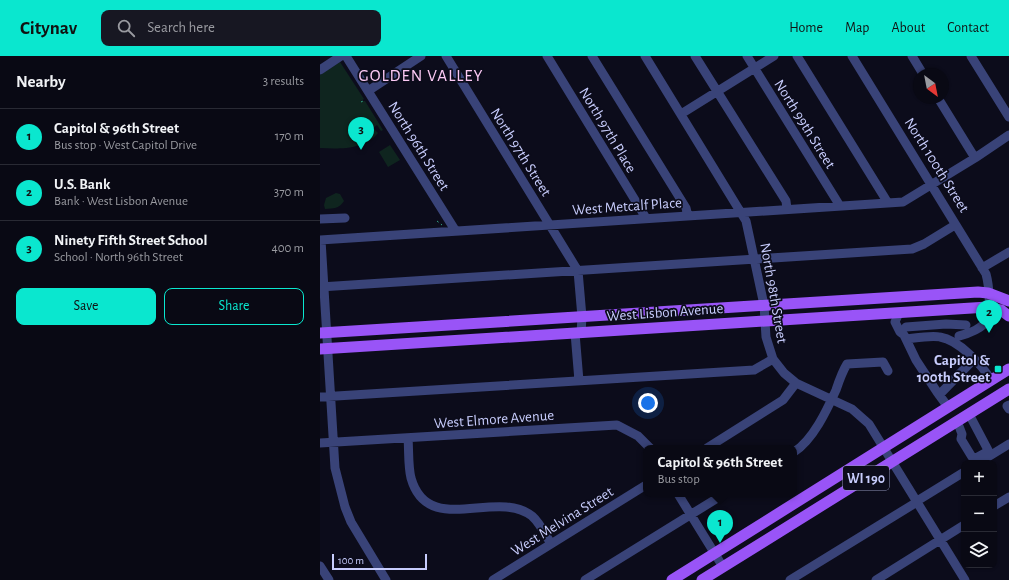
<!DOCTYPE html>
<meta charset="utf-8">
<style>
:root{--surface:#090914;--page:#171722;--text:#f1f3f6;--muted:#999aa0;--line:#292a34;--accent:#0ae7cf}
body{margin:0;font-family:"Alegreya Sans",sans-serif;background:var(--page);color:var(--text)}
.controls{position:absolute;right:12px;bottom:12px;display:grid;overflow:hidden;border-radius:8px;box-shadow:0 1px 3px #0004}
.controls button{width:36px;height:36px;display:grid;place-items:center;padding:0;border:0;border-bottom:1px solid var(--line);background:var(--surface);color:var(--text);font:20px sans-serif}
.compass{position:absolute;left:593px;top:12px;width:36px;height:36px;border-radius:50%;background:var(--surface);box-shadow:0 1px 3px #0004;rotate:148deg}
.scale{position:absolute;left:12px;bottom:10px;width:95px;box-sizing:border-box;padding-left:4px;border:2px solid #c8cdfd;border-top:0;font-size:11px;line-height:14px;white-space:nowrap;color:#c8cdfd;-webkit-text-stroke:3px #0c0c1b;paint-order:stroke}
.you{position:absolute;left:328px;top:347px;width:14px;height:14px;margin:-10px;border:3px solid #fff;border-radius:50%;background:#1a73e8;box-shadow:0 0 0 6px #1a73e833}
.badge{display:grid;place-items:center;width:26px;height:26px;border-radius:50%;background:var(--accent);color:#111;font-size:13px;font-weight:700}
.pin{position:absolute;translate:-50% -33px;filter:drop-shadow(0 1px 2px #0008)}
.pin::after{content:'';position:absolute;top:21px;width:14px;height:12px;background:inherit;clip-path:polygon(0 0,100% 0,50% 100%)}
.popup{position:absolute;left:323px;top:389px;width:154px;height:52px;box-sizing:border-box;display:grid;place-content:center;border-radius:8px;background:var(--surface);filter:drop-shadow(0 1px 3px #0005);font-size:13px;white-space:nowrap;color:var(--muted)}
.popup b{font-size:15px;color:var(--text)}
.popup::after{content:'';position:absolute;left:50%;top:100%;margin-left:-8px;border:8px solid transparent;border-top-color:var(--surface)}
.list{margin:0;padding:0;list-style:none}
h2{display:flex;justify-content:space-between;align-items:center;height:52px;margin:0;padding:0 16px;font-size:17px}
h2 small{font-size:13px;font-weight:400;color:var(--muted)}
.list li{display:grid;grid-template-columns:26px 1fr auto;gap:12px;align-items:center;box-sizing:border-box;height:56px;padding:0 16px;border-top:1px solid var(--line)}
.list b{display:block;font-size:15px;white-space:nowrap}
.list p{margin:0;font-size:13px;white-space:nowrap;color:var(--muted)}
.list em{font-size:13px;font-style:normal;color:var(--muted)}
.actions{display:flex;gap:8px;padding:12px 16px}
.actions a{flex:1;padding:9px 0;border:1px solid var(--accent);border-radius:8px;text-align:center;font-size:14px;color:var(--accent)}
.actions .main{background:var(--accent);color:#111}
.icon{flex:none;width:22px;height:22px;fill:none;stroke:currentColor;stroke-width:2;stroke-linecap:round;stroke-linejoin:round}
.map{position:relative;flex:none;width:689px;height:524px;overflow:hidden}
header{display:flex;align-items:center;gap:24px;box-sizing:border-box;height:56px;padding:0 20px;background:var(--accent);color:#111}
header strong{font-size:19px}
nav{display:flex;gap:22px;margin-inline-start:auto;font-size:14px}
.search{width:280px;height:36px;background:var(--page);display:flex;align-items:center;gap:10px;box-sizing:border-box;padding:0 14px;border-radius:8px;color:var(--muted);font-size:15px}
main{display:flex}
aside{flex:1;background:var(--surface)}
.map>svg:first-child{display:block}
</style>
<header>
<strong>Citynav</strong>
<div class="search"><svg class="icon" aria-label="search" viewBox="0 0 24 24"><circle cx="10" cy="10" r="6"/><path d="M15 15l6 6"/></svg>Search here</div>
<nav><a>Home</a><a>Map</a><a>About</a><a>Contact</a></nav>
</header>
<main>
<aside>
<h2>Nearby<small>3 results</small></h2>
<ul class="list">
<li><span class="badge">1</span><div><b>Capitol &amp; 96th Street</b><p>Bus stop · West Capitol Drive</p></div><em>170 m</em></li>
<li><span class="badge">2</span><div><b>U.S. Bank</b><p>Bank · West Lisbon Avenue</p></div><em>370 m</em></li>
<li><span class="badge">3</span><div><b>Ninety Fifth Street School</b><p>School · North 96th Street</p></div><em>400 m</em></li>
</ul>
<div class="actions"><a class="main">Save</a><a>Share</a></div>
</aside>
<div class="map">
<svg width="689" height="524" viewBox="0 0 689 524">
<rect width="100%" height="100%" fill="#0c0c1b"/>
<path fill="#0f251f" d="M 20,6 L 44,43 L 41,45 L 45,45 L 63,74 L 61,75 L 57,69 L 53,72 L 58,77 C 44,94 20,93 0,92 L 0,19 Z
M 70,89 L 80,104 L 68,111 L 59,96 Z
M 16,137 L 20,138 L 24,145 C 19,153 14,152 5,153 L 4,149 L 6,142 Z"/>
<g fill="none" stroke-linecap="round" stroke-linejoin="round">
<path stroke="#32a788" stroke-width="1" stroke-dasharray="2 3" stroke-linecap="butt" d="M 41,46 L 45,44
M 117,165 L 122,169"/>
<path stroke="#394378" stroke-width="9" d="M 26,0 L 135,174
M 126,0 L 258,215 L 262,261 L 261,277
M 227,0 L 326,162
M 272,0 L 366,152 L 368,160
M 325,0 L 426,165 L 444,249 L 446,281 L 453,303 L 464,317 L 476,327 L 532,353 L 549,368 L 645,524
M 375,0 L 466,145 L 467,153
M 427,0 L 520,150
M 477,0 L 568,147
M 532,0 L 666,218 C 669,229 671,252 667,263 C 664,272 648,278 639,280
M 592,0 L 603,18
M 651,0 L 689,61
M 0,14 L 21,0
M 48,35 L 101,0
M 618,42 L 655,102
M 361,58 L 454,0
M 0,163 L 25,162
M 0,184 L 583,146 L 655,102 L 689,79
M 1,184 L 15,412 L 25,451 L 31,466 L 66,524
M 662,212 L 689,196
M 0,231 L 592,193 L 604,188 L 635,169
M 578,259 L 575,266 L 580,276 L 584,279 L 596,304 L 617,336 L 628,351
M 586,271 L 626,268 L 646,269
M 255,277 L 259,325
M 586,283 C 595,282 612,279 620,281 C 639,284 662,309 671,324
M 619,339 L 654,303
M 0,341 L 434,314 L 453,303
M 689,349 L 687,350 L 689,353
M 637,365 L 642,378 L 641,383 L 652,401 L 656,402 L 667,396 L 668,394 L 649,358
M 88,382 C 89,395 88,410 91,422 C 108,482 176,432 212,460 C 220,467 225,478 231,488
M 0,387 L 297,369 L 318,380 L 330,392
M 387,392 L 463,344 L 476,327
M 474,396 C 493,384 507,354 516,334 C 519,325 522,316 527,308 L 563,306 L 568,315
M 663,404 L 689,388
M 358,438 L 403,511
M 597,445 L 644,416
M 674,450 L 689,441
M 0,510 L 9,524
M 173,524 L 326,429
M 265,524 L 404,438
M 470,524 L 597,446
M 556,524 L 644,469"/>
<path stroke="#9954f7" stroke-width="11" d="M 0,277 L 658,236 L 668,237 L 689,245
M 0,293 L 668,251 L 681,254 L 689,260
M 352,524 L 689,313
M 382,524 L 689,333"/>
</g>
<rect fill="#0ae7cf" stroke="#0c0c1b" stroke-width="1.5" x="674" y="309" width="8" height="8" rx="2"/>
<g text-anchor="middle" stroke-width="3.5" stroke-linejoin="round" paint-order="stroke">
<rect fill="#0c0c1b" stroke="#9093b9" stroke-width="1" x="523" y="410" width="46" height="24" rx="3"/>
<g font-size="14" font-weight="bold" fill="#c8cdfd">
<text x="546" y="427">WI 190</text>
</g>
<g font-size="15" fill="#c8cdfd" stroke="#0c0c1b">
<text transform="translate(485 68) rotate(58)" y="5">North 99th Street</text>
<text transform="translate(288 74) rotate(59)" y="5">North 97th Place</text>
<text transform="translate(99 90) rotate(58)" y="5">North 96th Street</text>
<text transform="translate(201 96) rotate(58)" y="5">North 97th Street</text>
<text transform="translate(617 109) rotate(58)" y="5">North 100th Street</text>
<text transform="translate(307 150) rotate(-4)" y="5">West Metcalf Place</text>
<text transform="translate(454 237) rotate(80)" y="5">North 98th Street</text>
<text transform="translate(345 256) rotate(-4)" y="5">West Lisbon Avenue</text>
<text transform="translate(174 363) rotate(-4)" y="5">West Elmore Avenue</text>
<text transform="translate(242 465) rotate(-32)" y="5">West Melvina Street</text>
</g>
<g font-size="15" font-weight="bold" fill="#c8cdfd" stroke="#0c0c1b" text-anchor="end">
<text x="670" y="309">Capitol &amp;<tspan x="670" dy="17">100th Street</tspan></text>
</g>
<g font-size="17" letter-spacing="1" fill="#fdcaf5" stroke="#0c0c1b">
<text x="101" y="25">GOLDEN VALLEY</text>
</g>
</g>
</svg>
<div class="controls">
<button>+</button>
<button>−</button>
<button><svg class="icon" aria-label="layers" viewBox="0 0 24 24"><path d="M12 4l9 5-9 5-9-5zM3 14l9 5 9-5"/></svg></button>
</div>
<svg class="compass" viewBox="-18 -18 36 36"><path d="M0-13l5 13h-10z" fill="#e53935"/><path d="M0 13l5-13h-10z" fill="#999aa0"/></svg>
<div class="scale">100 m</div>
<div class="you"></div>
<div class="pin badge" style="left:400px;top:487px">1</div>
<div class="popup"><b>Capitol &amp; 96th Street</b>Bus stop</div>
<div class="pin badge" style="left:669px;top:277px">2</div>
<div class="pin badge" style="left:41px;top:94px">3</div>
</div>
</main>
